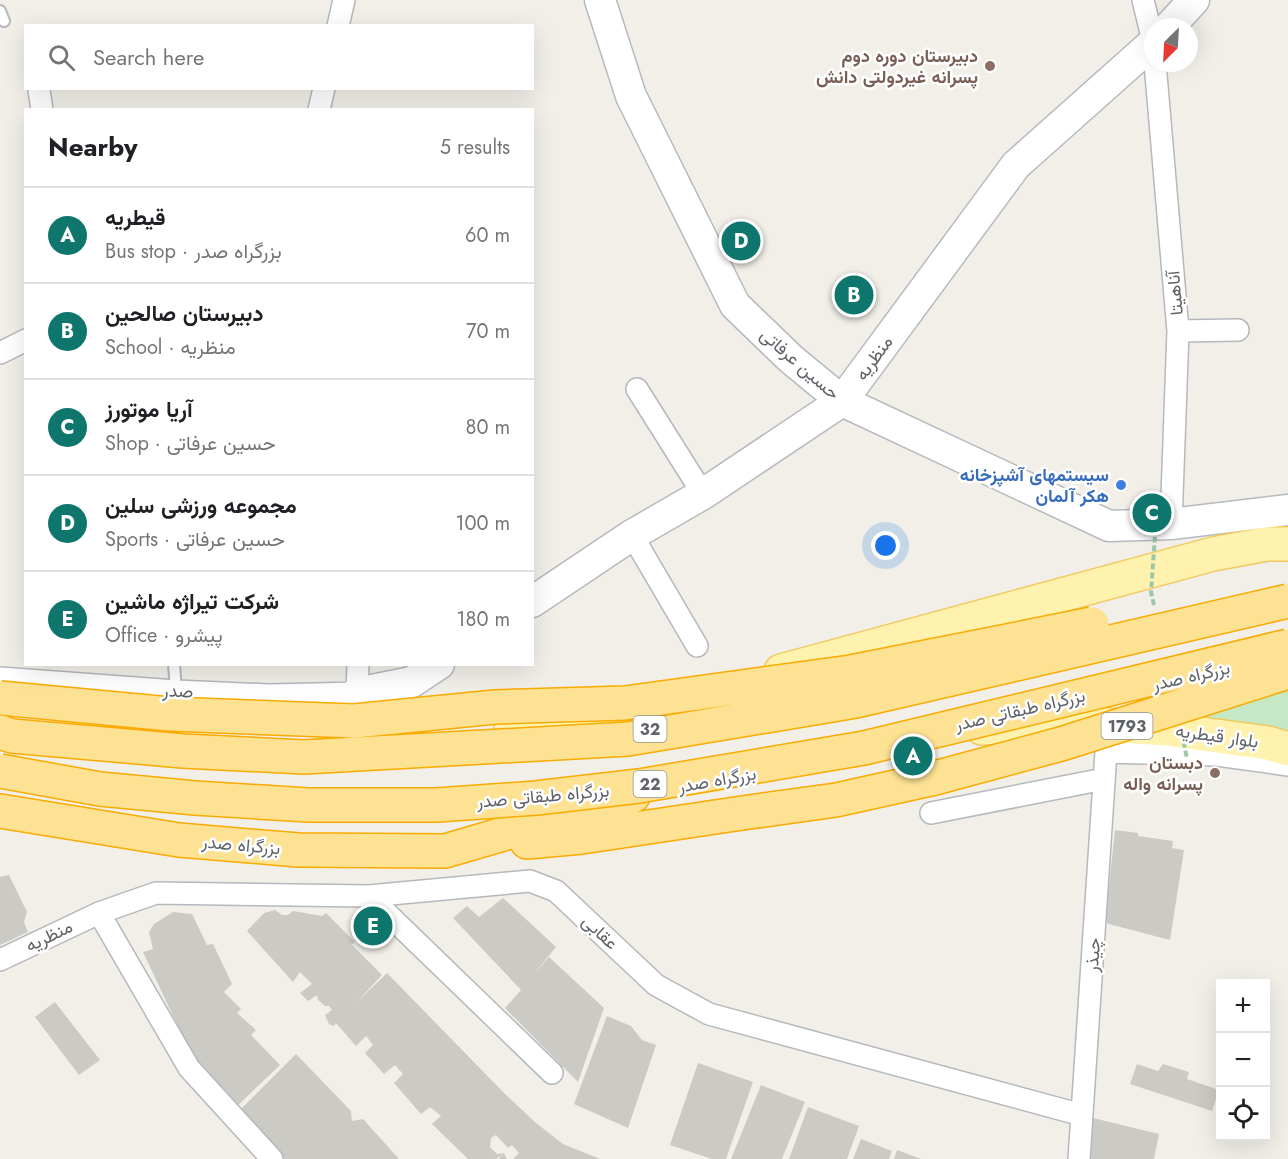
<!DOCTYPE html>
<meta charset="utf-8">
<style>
:root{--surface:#fff;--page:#f6f6f6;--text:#202124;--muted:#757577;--line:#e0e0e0;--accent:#0f766e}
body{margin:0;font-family:Jost,Vazirmatn,sans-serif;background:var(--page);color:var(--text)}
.controls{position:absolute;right:18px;bottom:18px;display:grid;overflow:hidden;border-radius:0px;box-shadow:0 6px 24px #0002}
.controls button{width:54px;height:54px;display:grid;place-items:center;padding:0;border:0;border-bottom:2px solid var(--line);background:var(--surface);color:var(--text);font:30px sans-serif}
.compass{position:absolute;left:1144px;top:18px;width:54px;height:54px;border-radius:50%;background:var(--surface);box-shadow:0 6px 24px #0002;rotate:204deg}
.you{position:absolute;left:886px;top:546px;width:21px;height:21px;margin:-15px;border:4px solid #fff;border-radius:50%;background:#1a73e8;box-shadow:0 0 0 9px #1a73e833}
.badge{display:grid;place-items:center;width:39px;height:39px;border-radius:50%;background:var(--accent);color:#fff;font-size:20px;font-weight:700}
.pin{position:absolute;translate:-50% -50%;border:3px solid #fff;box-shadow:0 2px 6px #0006}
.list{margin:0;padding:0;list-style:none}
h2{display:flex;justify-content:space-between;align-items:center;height:78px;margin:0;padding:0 24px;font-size:26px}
h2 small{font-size:20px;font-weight:400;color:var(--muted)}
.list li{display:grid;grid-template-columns:39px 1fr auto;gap:18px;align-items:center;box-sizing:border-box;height:96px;padding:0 24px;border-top:2px solid var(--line)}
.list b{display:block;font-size:22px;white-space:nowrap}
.list p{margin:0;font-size:20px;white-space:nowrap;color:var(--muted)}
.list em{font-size:20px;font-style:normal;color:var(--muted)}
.icon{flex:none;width:33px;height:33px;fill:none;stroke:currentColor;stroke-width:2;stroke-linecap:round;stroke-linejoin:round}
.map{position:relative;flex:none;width:1288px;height:1159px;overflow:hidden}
.search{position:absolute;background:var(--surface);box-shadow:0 6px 24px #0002;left:24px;top:24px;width:510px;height:66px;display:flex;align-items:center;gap:15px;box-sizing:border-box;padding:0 21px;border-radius:0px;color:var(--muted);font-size:22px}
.panel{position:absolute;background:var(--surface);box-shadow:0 6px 24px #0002;left:24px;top:108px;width:510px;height:558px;border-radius:0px}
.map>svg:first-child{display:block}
</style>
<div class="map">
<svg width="1288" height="1159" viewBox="0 0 1288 1159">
<rect width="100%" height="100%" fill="#f1efe8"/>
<path fill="#c5e8c5" d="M 1288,687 L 1288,737 L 1186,717 Z"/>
<path fill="#cccac5" d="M 1115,830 L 1138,833 L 1138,836 L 1173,841 L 1172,848 L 1184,850 L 1170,940 L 1105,923 Z
M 9,875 L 27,912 L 24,922 L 28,932 L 0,945 L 0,877 Z
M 503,898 L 556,947 L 533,975 L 549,957 L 604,1008 L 578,1082 L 505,1008 L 521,990 L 453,918 L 467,906 L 479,917 Z
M 275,910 L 282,915 L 288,915 L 293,911 L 322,916 L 326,913 L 355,942 L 352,945 L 382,975 L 355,1004 L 387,973 L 505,1094 L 536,1123 L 563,1144 L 600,1159 L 513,1159 L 519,1153 L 512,1145 L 508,1148 L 496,1135 L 491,1138 L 490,1147 L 497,1154 L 504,1153 L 507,1159 L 498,1159 L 504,1153 L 496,1159 L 468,1159 L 432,1124 L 441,1116 L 430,1107 L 421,1114 L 394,1083 L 403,1074 L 395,1065 L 384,1074 L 365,1053 L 373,1045 L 366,1036 L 356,1046 L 336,1023 L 334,1026 L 329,1024 L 325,1015 L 332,1010 L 329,1006 L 325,1006 L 318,1000 L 317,995 L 308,1001 L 300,993 L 312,984 L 300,972 L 293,982 L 247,931 L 264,913 Z
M 173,912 L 192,914 L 207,945 L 213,944 L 232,984 L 224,992 L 241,1009 L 237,1013 L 256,1030 L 251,1035 L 280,1065 L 234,1109 L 175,1040 L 181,1033 L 143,952 L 153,949 L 149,932 L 154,924 Z
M 55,1002 L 100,1060 L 79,1075 L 35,1017 Z
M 607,1016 L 631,1026 L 642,1040 L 656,1045 L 628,1128 L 574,1104 Z
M 296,1054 L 351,1111 L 352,1121 L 363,1119 L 399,1159 L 280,1159 L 241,1109 Z
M 698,1063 L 753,1082 L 726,1159 L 712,1159 L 670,1145 Z
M 1137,1064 L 1158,1071 L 1163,1064 L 1189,1072 L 1187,1079 L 1219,1090 L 1212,1111 L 1130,1084 Z
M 761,1085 L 805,1102 L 782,1159 L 731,1159 Z
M 808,1107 L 859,1126 L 847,1159 L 789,1159 Z
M 1089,1117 L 1159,1134 L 1154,1159 L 1087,1159 Z
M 861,1139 L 892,1151 L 889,1159 L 853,1159 Z
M 897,1150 L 921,1159 L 894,1159 Z"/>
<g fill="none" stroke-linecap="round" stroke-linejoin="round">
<defs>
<path id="lane" d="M 0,11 L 4,21
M 174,664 L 176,691"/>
<path id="street" d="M 1143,0 L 1153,41
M 338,26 L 344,0
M 1155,63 L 1178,331 L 1171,524
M 39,90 L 42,110
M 319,110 L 324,88
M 1178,331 L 1238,330
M 0,353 L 26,340
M 637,389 L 703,494
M 632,535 L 697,646
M 0,678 L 176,691 L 269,695 L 357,693 L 358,664
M 931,813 L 1104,779
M 369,896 L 552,1073
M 99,913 L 189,1068 L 272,1159
M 0,960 L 99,913 L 156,893 L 369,896 L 530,881 L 556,891 L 656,985 L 709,1014 L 1082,1115
M 1079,1159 L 1106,752 L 1217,755 L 1288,765"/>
<path id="secondary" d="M 600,0 L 631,96 L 735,305 L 791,359 L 842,401 L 1109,526 L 1171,524 L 1288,510
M 1169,27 L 1194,0
M 532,602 L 632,535 L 703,494 L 842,401 L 1016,165 L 1153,43
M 357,693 L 412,682 L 439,664"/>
<path id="primary" d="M 781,671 L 1213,554 L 1267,544 L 1288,544
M 982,728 L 1076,723 L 1166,729 L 1268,743 L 1288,749
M 510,733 L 598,720 L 636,710"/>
<path id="highway" d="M 0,811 L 179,840 L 298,850 L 445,851 L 633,796
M 527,842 L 582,837 L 742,813"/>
</defs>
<use href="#lane" stroke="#b5b8bc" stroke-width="14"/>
<use href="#street" stroke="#b5b8bc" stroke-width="24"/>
<use href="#secondary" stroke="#b6babf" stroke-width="33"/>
<use href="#primary" stroke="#f2c960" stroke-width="36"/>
<use href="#highway" stroke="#f9ab00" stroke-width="36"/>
<use href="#lane" stroke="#fff" stroke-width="10"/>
<use href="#street" stroke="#fff" stroke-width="21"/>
<use href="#secondary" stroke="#fff" stroke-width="30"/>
<use href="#primary" stroke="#fff2af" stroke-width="33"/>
<use href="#highway" stroke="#fde293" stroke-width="33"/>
<defs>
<path id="highway-bridge" d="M 0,698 L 170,714 L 354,721 L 495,707 L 625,703 L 851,672 L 1092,624
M 0,732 L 12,736 L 183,751 L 304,757 L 628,739 L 856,701 L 1288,601
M 0,771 L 100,789 L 195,798 L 308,805 L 437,805 L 536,798 L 639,786 L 864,748 L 1288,646
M 742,813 L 836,800 L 931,779 L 1061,744 L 1288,672"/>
</defs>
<use href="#highway-bridge" stroke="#f9ab00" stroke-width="36" stroke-linecap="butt"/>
<path stroke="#9cc7a9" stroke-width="4" stroke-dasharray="6 3" stroke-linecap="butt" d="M 1154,605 L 1151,592 L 1155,537
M 1182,733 L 1187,759"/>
<use href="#highway-bridge" stroke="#fde293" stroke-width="33"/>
</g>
<g fill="#8d6e63" stroke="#fff" stroke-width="2">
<circle cx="990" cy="66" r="6"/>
<circle cx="1215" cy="773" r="6"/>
</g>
<circle fill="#3f7fe0" stroke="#fff" stroke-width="2" cx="1121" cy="485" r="6"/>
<g text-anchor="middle" stroke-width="5" stroke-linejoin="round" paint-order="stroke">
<g fill="#fff" stroke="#8f9295" stroke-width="1.5">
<rect x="1101.5" y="713" width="51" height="26" rx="4.5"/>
<rect x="633.5" y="716" width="33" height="26" rx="4.5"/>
<rect x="633.5" y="771" width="33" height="26" rx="4.5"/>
</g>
<g font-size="16" font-weight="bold" fill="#5f6368">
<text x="1127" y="732">1793</text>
<text x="650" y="735">32</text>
<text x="650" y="790">22</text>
</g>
<g font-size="18" font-weight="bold" fill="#785e54" stroke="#fff" text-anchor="end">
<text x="978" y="62">دبیرستان دوره دوم<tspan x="978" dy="21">پسرانه غیردولتی دانش</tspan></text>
<text x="1203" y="769">دبستان<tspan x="1203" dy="21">پسرانه واله</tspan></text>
</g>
<g font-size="18" fill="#5f6368" stroke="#fff">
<text transform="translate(1175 293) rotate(-95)" y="6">آناهیتا</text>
<text transform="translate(874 358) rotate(-54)" y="6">منظریه</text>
<text transform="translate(800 364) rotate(41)" y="6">حسین عرفاتی</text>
<text transform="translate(1191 676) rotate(-13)" y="6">بزرگراه صدر</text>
<text transform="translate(178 691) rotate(3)" y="6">صدر</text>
<text transform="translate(1020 710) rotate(-13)" y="6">بزرگراه طبقاتی صدر</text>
<text transform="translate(1217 736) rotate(8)" y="6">بلوار قیطریه</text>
<text transform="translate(717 780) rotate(-10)" y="6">بزرگراه صدر</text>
<text transform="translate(543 796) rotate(-5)" y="6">بزرگراه طبقاتی صدر</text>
<text transform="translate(241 845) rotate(5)" y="6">بزرگراه صدر</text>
<text transform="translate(600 932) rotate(43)" y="6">عقابی</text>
<text transform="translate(49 936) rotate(-26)" y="6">منظریه</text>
<text transform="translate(1093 955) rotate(-86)" y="6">چیذر</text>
</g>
<g font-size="18" font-weight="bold" fill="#366cbe" stroke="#fff" text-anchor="end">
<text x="1109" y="481">سیستمهای آشپزخانه<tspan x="1109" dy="21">هکر آلمان</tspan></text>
</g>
</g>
</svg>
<div class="controls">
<button>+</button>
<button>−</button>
<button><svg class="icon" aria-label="locate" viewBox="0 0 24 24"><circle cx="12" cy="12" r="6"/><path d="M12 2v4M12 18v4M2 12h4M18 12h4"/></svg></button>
</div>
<svg class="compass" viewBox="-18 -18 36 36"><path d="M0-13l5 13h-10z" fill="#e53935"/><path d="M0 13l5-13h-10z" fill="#757577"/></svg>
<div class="you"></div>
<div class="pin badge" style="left:913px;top:756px">A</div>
<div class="pin badge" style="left:854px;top:295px">B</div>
<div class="pin badge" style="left:1152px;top:513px">C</div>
<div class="pin badge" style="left:741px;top:241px">D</div>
<div class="pin badge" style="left:373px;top:926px">E</div>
<div class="search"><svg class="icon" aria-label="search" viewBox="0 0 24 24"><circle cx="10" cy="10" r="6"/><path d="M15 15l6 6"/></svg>Search here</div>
<section class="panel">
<h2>Nearby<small>5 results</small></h2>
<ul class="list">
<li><span class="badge">A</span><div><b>قیطریه</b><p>Bus stop · بزرگراه صدر</p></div><em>60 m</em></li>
<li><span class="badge">B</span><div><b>دبیرستان صالحین</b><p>School · منظریه</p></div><em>70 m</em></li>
<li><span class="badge">C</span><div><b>آریا موتورز</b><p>Shop · حسین عرفاتی</p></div><em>80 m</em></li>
<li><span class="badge">D</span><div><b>مجموعه ورزشی سلین</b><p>Sports · حسین عرفاتی</p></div><em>100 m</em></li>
<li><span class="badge">E</span><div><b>شرکت تیراژه ماشین</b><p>Office · پیشرو</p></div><em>180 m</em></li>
</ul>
</section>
</div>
